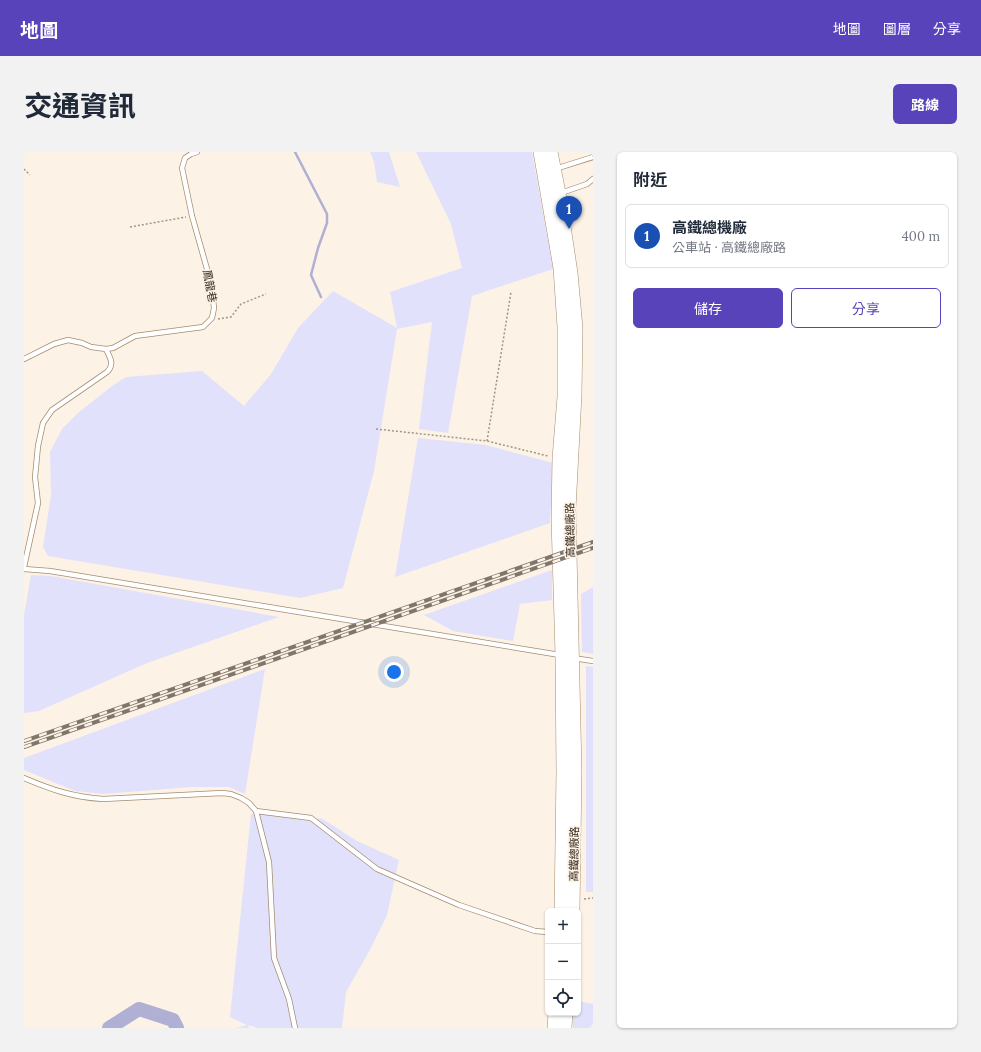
<!DOCTYPE html>
<html lang="zh-TW">
<meta charset="utf-8">
<style>
:root{--surface:#fff;--page:#f2f2f3;--text:#1f2937;--muted:#747a83;--line:#e0e1e3;--accent:#5843bb}
body{margin:0;font-family:Lora,"Noto Sans TC",serif;background:var(--page);color:var(--text)}
.controls{position:absolute;right:12px;bottom:12px;display:grid;overflow:hidden;border-radius:6px;box-shadow:0 1px 3px #0004}
.controls button{width:36px;height:36px;display:grid;place-items:center;padding:0;border:0;border-bottom:1px solid var(--line);background:var(--surface);color:var(--text);font:20px sans-serif}
.you{position:absolute;left:370px;top:520px;width:14px;height:14px;margin:-10px;border:3px solid #fff;border-radius:50%;background:#1a73e8;box-shadow:0 0 0 6px #1a73e833}
.badge{display:grid;place-items:center;width:26px;height:26px;border-radius:50%;background:var(--accent);color:#fff;font-size:13px;font-weight:700}
.pin{position:absolute;translate:-50% -33px;filter:drop-shadow(0 1px 2px #0008)}
.pin::after{content:'';position:absolute;top:21px;width:14px;height:12px;background:inherit;clip-path:polygon(0 0,100% 0,50% 100%)}
.list{margin:0;padding:0;list-style:none}
h2{display:flex;justify-content:space-between;align-items:center;height:52px;margin:0;padding:0 16px;font-size:17px}
h2 small{font-size:13px;font-weight:400;color:var(--muted)}
.list li{display:grid;grid-template-columns:26px 1fr auto;gap:12px;align-items:center;box-sizing:border-box;height:64px;margin:0 8px 8px;padding:0 8px;border:1px solid var(--line);border-radius:6px}
.list b{display:block;font-size:15px;white-space:nowrap}
.list p{margin:0;font-size:13px;white-space:nowrap;color:var(--muted)}
.list em{font-size:13px;font-style:normal;color:var(--muted)}
.actions{display:flex;gap:8px;padding:12px 16px}
.actions a{flex:1;padding:9px 0;border:1px solid var(--accent);border-radius:6px;text-align:center;font-size:14px;color:var(--accent)}
.actions .main{background:var(--accent);color:#fff}
.icon{flex:none;width:22px;height:22px;fill:none;stroke:currentColor;stroke-width:2;stroke-linecap:round;stroke-linejoin:round}
.map{position:relative;flex:none;width:569px;height:876px;overflow:hidden;border-radius:6px}
header{display:flex;align-items:center;gap:24px;box-sizing:border-box;height:56px;padding:0 20px;background:var(--accent);color:#fff}
header strong{font-size:19px}
nav{display:flex;gap:22px;margin-inline-start:auto;font-size:14px}
.intro{display:flex;align-items:center;justify-content:space-between;box-sizing:border-box;height:96px;padding:0 24px}
h1{margin:0;font-size:28px}
.button{padding:10px 18px;border-radius:6px;background:var(--accent);color:#fff;font-size:14px;font-weight:700}
main{display:flex;gap:24px;padding:0 24px}
aside{flex:1;background:var(--surface);border-radius:6px;box-shadow:0 1px 3px #0004}
.map>svg:first-child{display:block}
</style>
<header>
<strong>地圖</strong>
<nav><a>地圖</a><a>圖層</a><a>分享</a></nav>
</header>
<div class="intro"><h1>交通資訊</h1><a class="button">路線</a></div>
<main>
<div class="map">
<svg width="569" height="876" viewBox="0 0 569 876">
<rect width="100%" height="100%" fill="#fdf2e6"/>
<path fill="#e1e1fc" d="M 346,0 L 365,0 L 376,35 L 353,30 L 350,10 Z
M 392,0 L 508,0 L 529,117 L 448,144 L 424,281 L 395,277 L 408,170 L 373,177 L 350,319 L 319,436 L 276,446 L 24,404 L 19,395 L 27,343 L 26,300 L 38,277 L 54,261 L 88,234 L 102,225 L 178,219 L 220,254 L 247,222 L 274,176 L 309,139 L 373,176 L 366,140 L 438,116 L 427,72 Z
M 394,286 L 462,293 L 529,311 L 526,371 L 371,425 Z
M 528,418 L 528,448 L 496,452 L 489,489 L 429,479 L 400,463 Z
M 7,423 L 27,424 L 255,465 L 123,511 L 15,559 L 0,561 L 0,463 Z
M 569,435 L 569,502 L 558,500 L 557,442 Z
M 562,514 L 569,515 L 569,740 L 562,740 Z
M 241,517 L 221,642 L 205,635 L 167,635 L 80,642 L 51,639 L 0,618 L 0,606 Z
M 227,662 L 238,662 L 285,669 L 297,666 L 333,689 L 375,708 L 363,763 L 347,796 L 322,840 L 318,876 L 234,876 L 224,873 L 225,876 L 211,876 L 223,873 L 206,865 Z
M 554,849 L 569,852 L 569,876 L 549,876 L 549,861 L 554,861 Z"/>
<g fill="none" stroke-linecap="round" stroke-linejoin="round">
<path stroke="#b0afd4" stroke-width="2.5" d="M 271,0 L 303,62 L 303,71 L 294,96 L 287,123 L 297,145"/>
<path stroke="#b0afd4" stroke-width="14" d="M 85,876 L 115,857 L 149,868 L 153,876"/>
<defs>
<path id="lane" d="M 531,17 L 569,5
M 537,41 L 563,32 L 569,27
M 0,207 L 30,192 L 44,188 L 58,191 L 67,195 L 82,197 L 89,196 L 111,184 L 179,175 L 188,166 L 190,156 L 187,131 L 168,64 L 158,16 L 161,6 L 167,2 L 173,0
M 0,415 L 14,351 L 11,325 L 14,294 L 19,271 L 28,258 L 83,220 C 91,212 86,206 82,197
M 0,417 L 26,419 L 536,503
M 549,506 L 569,509
M 0,626 C 28,638 49,645 79,647 L 198,641 L 207,642 L 217,646 L 225,651 L 232,659 L 245,710 L 250,806 L 265,847 L 271,876
M 232,659 L 287,666 L 353,717 L 435,753 L 511,779 L 524,780"/>
<path id="secondary" d="M 516,0 L 536,116 L 540,175 L 540,245 L 535,306 L 534,367 L 538,503 L 539,620 L 537,759
M 527,0 L 535,41 L 547,121 L 552,176 L 551,243 L 545,357 L 551,619 L 549,759
M 530,876 L 531,861
M 541,876 L 542,861"/>
</defs>
<use href="#lane" stroke="#a58c70" stroke-width="6"/>
<use href="#secondary" stroke="#a58c70" stroke-width="14"/>
<path stroke="#a09589" stroke-width="1.5" stroke-dasharray="2 2" stroke-linecap="butt" d="M 0,17 L 6,23
M 106,75 L 162,65
M 194,167 L 207,165 L 217,152 L 242,142
M 352,277 L 463,289 L 524,304
M 463,289 L 487,140
M 560,747 L 569,746"/>
<use href="#lane" stroke="#fff" stroke-width="4.5"/>
<use href="#secondary" stroke="#fff" stroke-width="13"/>
<defs>
<path id="rail" d="M 0,589 L 569,390
M 0,595 L 569,396"/>
</defs>
<use href="#rail" stroke="#81766a" stroke-width="4"/>
<use href="#rail" stroke="#fdf2e6" stroke-width="2.5" stroke-dasharray="8" stroke-linecap="butt"/>
</g>
<g text-anchor="middle" stroke-width="3.5" stroke-linejoin="round" paint-order="stroke">
<g font-size="11" fill="#362c20" stroke="#fdf2e6">
<text transform="translate(186 134) rotate(79)" y="4">鳳龍巷</text>
<text transform="translate(546 378) rotate(-91)" y="4">高鐵總廠路</text>
<text transform="translate(550 702) rotate(-89)" y="4">高鐵總廠路</text>
</g>
</g>
</svg>
<div class="controls">
<button>+</button>
<button>−</button>
<button><svg class="icon" aria-label="locate" viewBox="0 0 24 24"><circle cx="12" cy="12" r="6"/><path d="M12 2v4M12 18v4M2 12h4M18 12h4"/></svg></button>
</div>
<div class="you"></div>
<div class="pin badge" style="left:545px;top:77px;background:#1a4fb4">1</div>
</div>
<aside>
<h2>附近<small></small></h2>
<ul class="list">
<li><span class="badge" style="background:#1a4fb4">1</span><div><b>高鐵總機廠</b><p>公車站 · 高鐵總廠路</p></div><em>400 m</em></li>
</ul>
<div class="actions"><a class="main">儲存</a><a>分享</a></div>
</aside>
</main>
